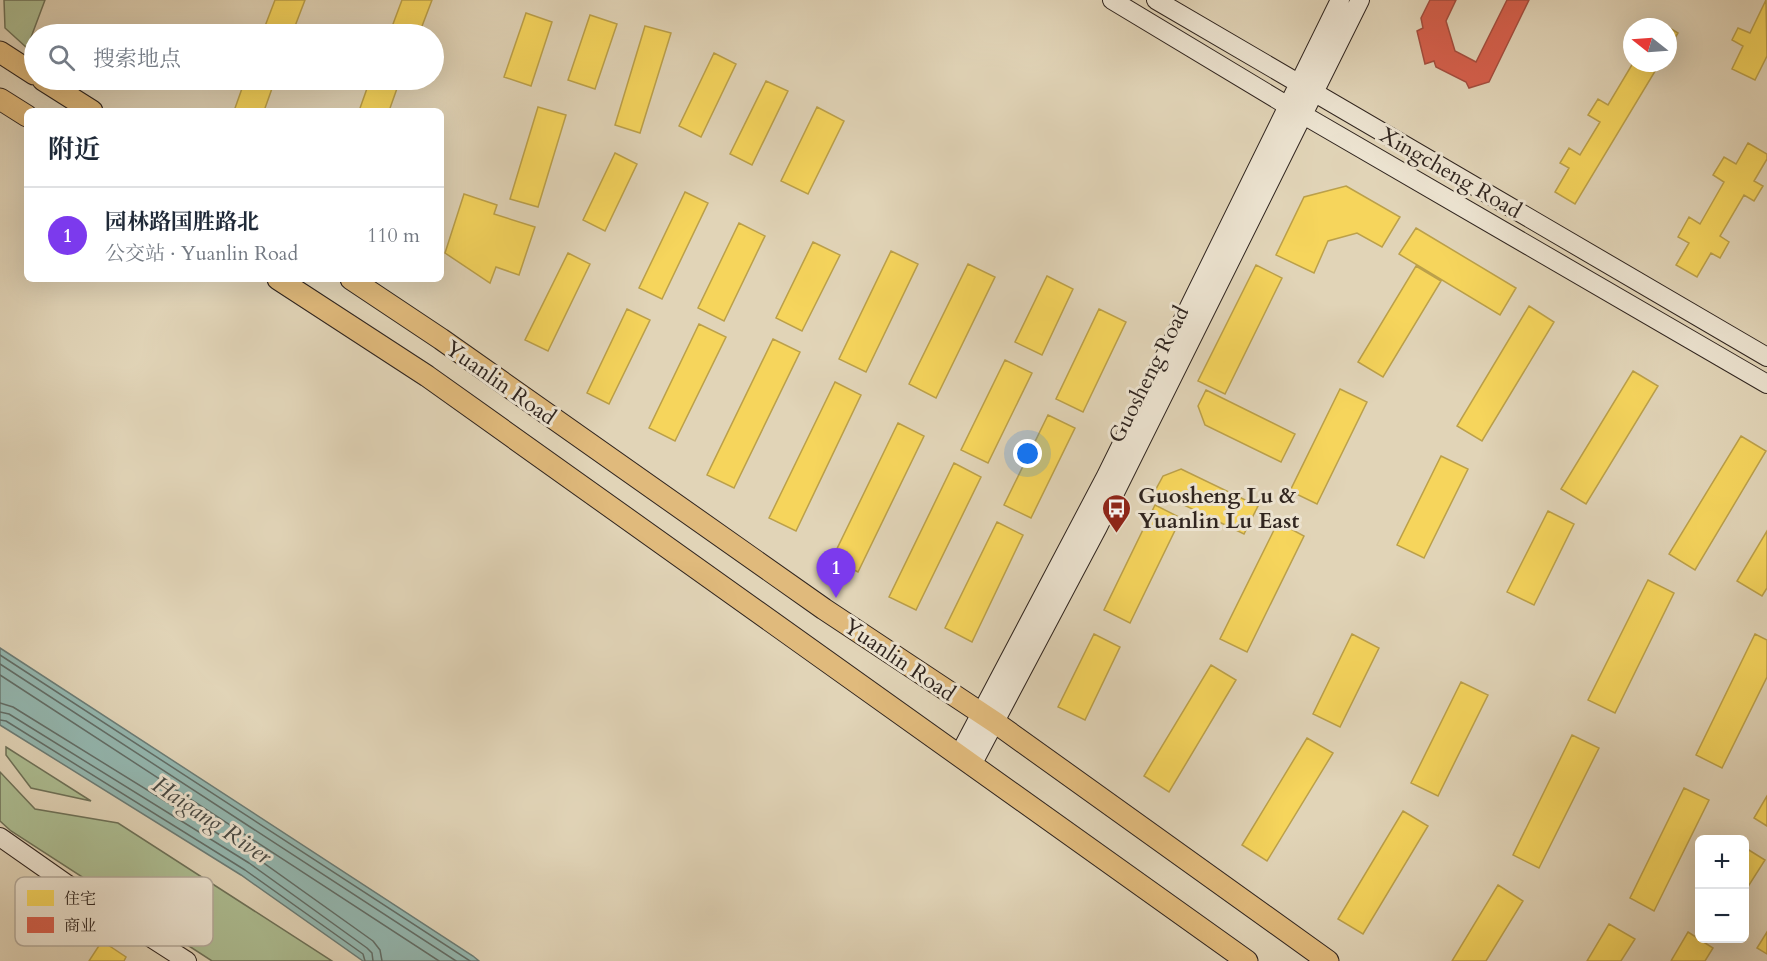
<!DOCTYPE html>
<html lang="zh">
<meta charset="utf-8">
<style>
:root{--surface:#fff;--page:#f2f2f3;--text:#1f2937;--muted:#747a83;--line:#e0e1e3;--accent:#7c3aed}
body{margin:0;font-family:Cardo,"Noto Serif SC",serif;background:var(--page);color:var(--text)}
.controls{position:absolute;right:18px;bottom:18px;display:grid;overflow:hidden;border-radius:9px;box-shadow:0 6px 24px #0002}
.controls button{width:54px;height:54px;display:grid;place-items:center;padding:0;border:0;border-bottom:2px solid var(--line);background:var(--surface);color:var(--text);font:30px sans-serif}
.compass{position:absolute;left:1623px;top:18px;width:54px;height:54px;border-radius:50%;background:var(--surface);box-shadow:0 6px 24px #0002;rotate:287deg}
.you{position:absolute;left:1028px;top:454px;width:21px;height:21px;margin:-15px;border:4px solid #fff;border-radius:50%;background:#1a73e8;box-shadow:0 0 0 9px #1a73e833}
.badge{display:grid;place-items:center;width:39px;height:39px;border-radius:50%;background:var(--accent);color:#fff;font-size:20px;font-weight:700}
.pin{position:absolute;translate:-50% -50px;filter:drop-shadow(0 2px 3px #0008)}
.pin::after{content:'';position:absolute;top:32px;width:21px;height:18px;background:inherit;clip-path:polygon(0 0,100% 0,50% 100%)}
.list{margin:0;padding:0;list-style:none}
h2{display:flex;justify-content:space-between;align-items:center;height:78px;margin:0;padding:0 24px;font-size:26px}
h2 small{font-size:20px;font-weight:400;color:var(--muted)}
.list li{display:grid;grid-template-columns:39px 1fr auto;gap:18px;align-items:center;box-sizing:border-box;height:96px;padding:0 24px;border-top:2px solid var(--line)}
.list b{display:block;font-size:22px;white-space:nowrap}
.list p{margin:0;font-size:20px;white-space:nowrap;color:var(--muted)}
.list em{font-size:20px;font-style:normal;color:var(--muted)}
.icon{flex:none;width:33px;height:33px;fill:none;stroke:currentColor;stroke-width:2;stroke-linecap:round;stroke-linejoin:round}
.map{position:relative;flex:none;width:1767px;height:961px;overflow:hidden}
.search{position:absolute;background:var(--surface);box-shadow:0 6px 24px #0002;left:24px;top:24px;width:420px;height:66px;display:flex;align-items:center;gap:15px;box-sizing:border-box;padding:0 21px;border-radius:33px;color:var(--muted);font-size:22px}
.panel{position:absolute;background:var(--surface);box-shadow:0 6px 24px #0002;left:24px;top:108px;width:420px;height:174px;border-radius:9px}
.map>svg:first-child{display:block}
</style>
<div class="map">
<svg width="1767" height="961" viewBox="0 0 1767 961">
<rect width="100%" height="100%" fill="#e1d4b7"/>
<filter id="stains"><feTurbulence type="fractalNoise" baseFrequency=".00333" numOctaves="4"/><feColorMatrix values="0 0 0 0 .2 0 0 0 0 .09 0 0 0 0 .02 0 0 0 .5 -.17"/></filter>
<radialGradient id="worn" r=".72"><stop offset=".6" stop-color="#630" stop-opacity="0"/><stop offset="1" stop-color="#630" stop-opacity=".3"/></radialGradient>
<path fill="#adbe93" stroke="#6e7259" stroke-width="1.5" d="M 4,0 L 45,0 L 27,48 L 5,28 Z
M 6,747 L 91,801 L 31,788 L 6,755 Z
M 0,772 L 35,809 L 118,823 L 332,961 L 212,961 L 11,831 L 0,821 Z"/>
<path fill="#94b8b1" stroke="#6c7d77" stroke-width="1.5" d="M 0,648 L 473,956 L 479,961 L 363,961 L 241,875 L 0,725 Z"/>
<path fill="#f6d55c" stroke="#bba04a" stroke-width="1.5" d="M 275,0 L 305,0 L 292,34 L 262,34 Z
M 402,0 L 432,0 L 419,34 L 396,34 L 390,32 Z
M 1766,0 L 1767,56 L 1755,80 L 1732,69 L 1743,46 L 1732,40 L 1738,28 L 1750,33 Z
M 526,13 L 552,22 L 531,86 L 504,77 Z
M 590,15 L 617,24 L 595,89 L 568,80 Z
M 645,26 L 671,33 L 640,133 L 615,125 Z
M 1668,27 L 1678,33 L 1668,50 Z
M 714,53 L 736,64 L 701,137 L 679,126 Z
M 1633,63 L 1660,63 L 1575,204 L 1555,192 L 1569,168 L 1560,163 L 1569,148 L 1580,155 L 1600,122 L 1588,115 L 1598,99 L 1608,105 Z
M 245,80 L 275,80 L 264,111 L 234,111 Z
M 370,80 L 400,80 L 389,111 L 359,111 Z
M 766,81 L 788,91 L 752,165 L 730,154 Z
M 538,107 L 566,115 L 538,207 L 510,199 Z
M 817,107 L 844,121 L 808,194 L 781,181 Z
M 1748,143 L 1767,154 L 1767,159 L 1754,181 L 1763,186 L 1754,201 L 1744,195 L 1720,236 L 1729,242 L 1720,258 L 1711,253 L 1697,277 L 1676,265 L 1689,243 L 1678,237 L 1689,217 L 1700,224 L 1724,182 L 1713,175 L 1724,157 L 1736,164 Z
M 615,153 L 637,164 L 605,231 L 583,220 Z
M 1346,186 L 1400,217 L 1382,247 L 1357,233 L 1328,241 L 1314,273 L 1276,255 L 1304,197 Z
M 685,192 L 708,203 L 662,299 L 639,288 Z
M 464,194 L 497,205 L 494,214 L 535,227 L 519,275 L 496,267 L 490,283 L 445,253 Z
M 739,223 L 765,236 L 724,321 L 698,308 Z
M 1416,228 L 1516,288 L 1500,315 L 1399,254 Z
M 813,242 L 840,255 L 802,331 L 776,318 Z
M 891,251 L 918,264 L 866,372 L 839,359 Z
M 568,253 L 590,264 L 548,351 L 525,340 Z
M 968,264 L 995,277 L 936,398 L 909,384 Z
M 1256,265 L 1282,278 L 1225,394 L 1198,381 Z
M 1416,266 L 1441,281 L 1383,377 L 1358,362 Z
M 1047,276 L 1073,289 L 1042,355 L 1015,342 Z
M 1529,306 L 1554,322 L 1482,441 L 1457,426 Z
M 627,309 L 650,320 L 609,404 L 587,393 Z
M 1099,309 L 1126,322 L 1083,412 L 1056,399 Z
M 699,324 L 726,337 L 675,441 L 649,428 Z
M 773,339 L 800,352 L 734,488 L 707,475 Z
M 1005,360 L 1032,373 L 988,463 L 961,450 Z
M 1633,371 L 1658,386 L 1586,504 L 1561,489 Z
M 835,382 L 861,395 L 796,531 L 769,518 Z
M 1340,389 L 1367,402 L 1317,504 L 1290,491 Z
M 1206,390 L 1295,434 L 1281,462 L 1205,425 L 1198,406 Z
M 1048,415 L 1075,428 L 1031,518 L 1004,505 Z
M 898,423 L 924,436 L 858,572 L 832,559 Z
M 1741,436 L 1766,451 L 1695,570 L 1669,554 Z
M 1441,456 L 1468,469 L 1424,558 L 1397,545 Z
M 954,463 L 981,477 L 916,610 L 889,597 Z
M 1181,469 L 1258,506 L 1244,534 L 1155,491 L 1163,476 Z
M 1155,505 L 1181,518 L 1130,623 L 1104,610 Z
M 1548,511 L 1574,524 L 1534,605 L 1507,592 Z
M 997,522 L 1023,535 L 972,642 L 945,628 Z
M 1278,522 L 1304,536 L 1247,652 L 1220,639 Z
M 1767,531 L 1767,588 L 1762,596 L 1737,581 Z
M 1648,580 L 1674,593 L 1615,713 L 1588,700 Z
M 1094,634 L 1120,647 L 1085,720 L 1058,707 Z
M 1352,634 L 1379,648 L 1340,727 L 1313,714 Z
M 1755,634 L 1767,640 L 1767,677 L 1722,768 L 1696,755 Z
M 1211,665 L 1236,680 L 1169,792 L 1144,776 Z
M 1461,682 L 1488,695 L 1438,796 L 1411,783 Z
M 1572,735 L 1599,748 L 1539,868 L 1513,855 Z
M 1307,738 L 1333,753 L 1267,861 L 1242,845 Z
M 1684,788 L 1709,800 L 1654,911 L 1630,898 Z
M 1767,796 L 1767,826 L 1754,818 Z
M 1403,811 L 1428,826 L 1363,934 L 1338,919 Z
M 1744,847 L 1765,860 L 1744,893 Z
M 1498,885 L 1523,901 L 1486,961 L 1452,961 Z
M 1609,924 L 1635,939 L 1621,961 L 1587,961 Z
M 1688,932 L 1713,948 L 1705,961 L 1671,961 Z
M 1767,932 L 1767,954 L 1757,948 Z
M 102,941 L 126,957 L 124,961 L 89,961 Z"/>
<path fill="#d6604d" stroke="#a44e3f" stroke-width="1.5" d="M 1430,0 L 1456,0 L 1446,21 L 1455,51 L 1476,62 L 1507,0 L 1529,0 L 1489,82 L 1469,88 L 1466,82 L 1436,67 L 1434,61 L 1425,64 L 1417,31 L 1423,28 L 1421,18 Z"/>
<g fill="none" stroke-linecap="round" stroke-linejoin="round">
<path stroke="#626e68" stroke-width="1.5" d="M 0,655 L 470,961
M 0,664 L 456,961
M 0,675 L 439,961
M 0,703 L 13,707 L 254,856 L 373,941 L 380,950 L 382,961
M 0,712 L 9,714 L 249,863 L 367,948 L 372,953 L 373,961
M 0,720 L 6,721 L 245,870 L 363,954 L 365,961"/>
<defs>
<path id="secondary" d="M 1112,0 L 1288,106 L 1767,384
M 1156,0 L 1767,357
M 959,755 L 1106,476 L 1340,0
M 972,765 L 1098,527 L 1360,0
M 0,837 L 67,884 L 187,961"/>
<path id="primary" d="M 0,52 L 34,74
M 43,80 L 92,111
M 0,99 L 27,116
M 278,279 L 427,376 L 1247,961
M 351,279 L 441,339 L 824,609 L 996,723 L 1328,961"/>
</defs>
<use href="#secondary" stroke="#30251f" stroke-width="20"/>
<use href="#primary" stroke="#30251f" stroke-width="23"/>
<use href="#secondary" stroke="#ece3d0" stroke-width="18"/>
<use href="#primary" stroke="#e0ba7c" stroke-width="21"/>
</g>
<defs>
<symbol id="bus-pin" viewBox="-11 -11 22 30"><path d="M0 17L-7.5 6A9.5 9.5 0 1 1 7.5 6Z" fill="#8f2418" stroke="#ece3d0"/><path d="M-5-6H5V4H4V6H2V4H-2V6H-4V4H-5ZM-3.5-4V0h7V-4ZM-3.5 1.2v1.5H-2V1.2ZM2 1.2v1.5H3.5V1.2Z" fill="#fff"/></symbol>
</defs>
<g fill-rule="evenodd">
<use href="#bus-pin" x="1100" y="492" width="33" height="45"/>
</g>
<g text-anchor="middle" stroke-width="6" stroke-linejoin="round" paint-order="stroke">
<g font-size="22" fill="#30251f" stroke="#ece3d0">
<text transform="translate(1451 172) rotate(30)" y="8">Xingcheng Road</text>
<text transform="translate(1148 374) rotate(-63)" y="8">Guosheng Road</text>
<text transform="translate(501 382) rotate(35)" y="8">Yuanlin Road</text>
<text transform="translate(900 659) rotate(34)" y="8">Yuanlin Road</text>
</g>
<g font-size="22" font-weight="bold" fill="#30251f" stroke="#ece3d0" text-anchor="start">
<text x="1138" y="503">Guosheng Lu &amp;<tspan x="1138" dy="25">Yuanlin Lu East</tspan></text>
</g>
<g font-size="24" font-style="italic" fill="#494a44" stroke="#ece3d0">
<text transform="translate(212 820) rotate(34)" y="8">Haigang River</text>
</g>
</g>
<rect x="15" y="877" width="198" height="69" rx="9" fill="#ece3d0" stroke="#b4aa9b" stroke-width="1.5"/>
<rect x="27" y="890" width="27" height="16" fill="#f6d55c"/>
<rect x="27" y="917" width="27" height="16" fill="#d6604d"/>
<g font-size="16" fill="#30251f">
<text x="64" y="904">住宅</text>
<text x="64" y="931">商业</text>
</g>
<rect width="100%" height="100%" filter="url(#stains)"/>
<rect width="100%" height="100%" fill="url(#worn)"/>
</svg>
<div class="controls">
<button>+</button>
<button>−</button>
</div>
<svg class="compass" viewBox="-18 -18 36 36"><path d="M0-13l5 13h-10z" fill="#e53935"/><path d="M0 13l5-13h-10z" fill="#747a83"/></svg>
<div class="you"></div>
<div class="pin badge" style="left:836px;top:598px">1</div>
<div class="search"><svg class="icon" aria-label="search" viewBox="0 0 24 24"><circle cx="10" cy="10" r="6"/><path d="M15 15l6 6"/></svg>搜索地点</div>
<section class="panel">
<h2>附近<small></small></h2>
<ul class="list">
<li><span class="badge">1</span><div><b>园林路国胜路北</b><p>公交站 · Yuanlin Road</p></div><em>110 m</em></li>
</ul>
</section>
</div>
